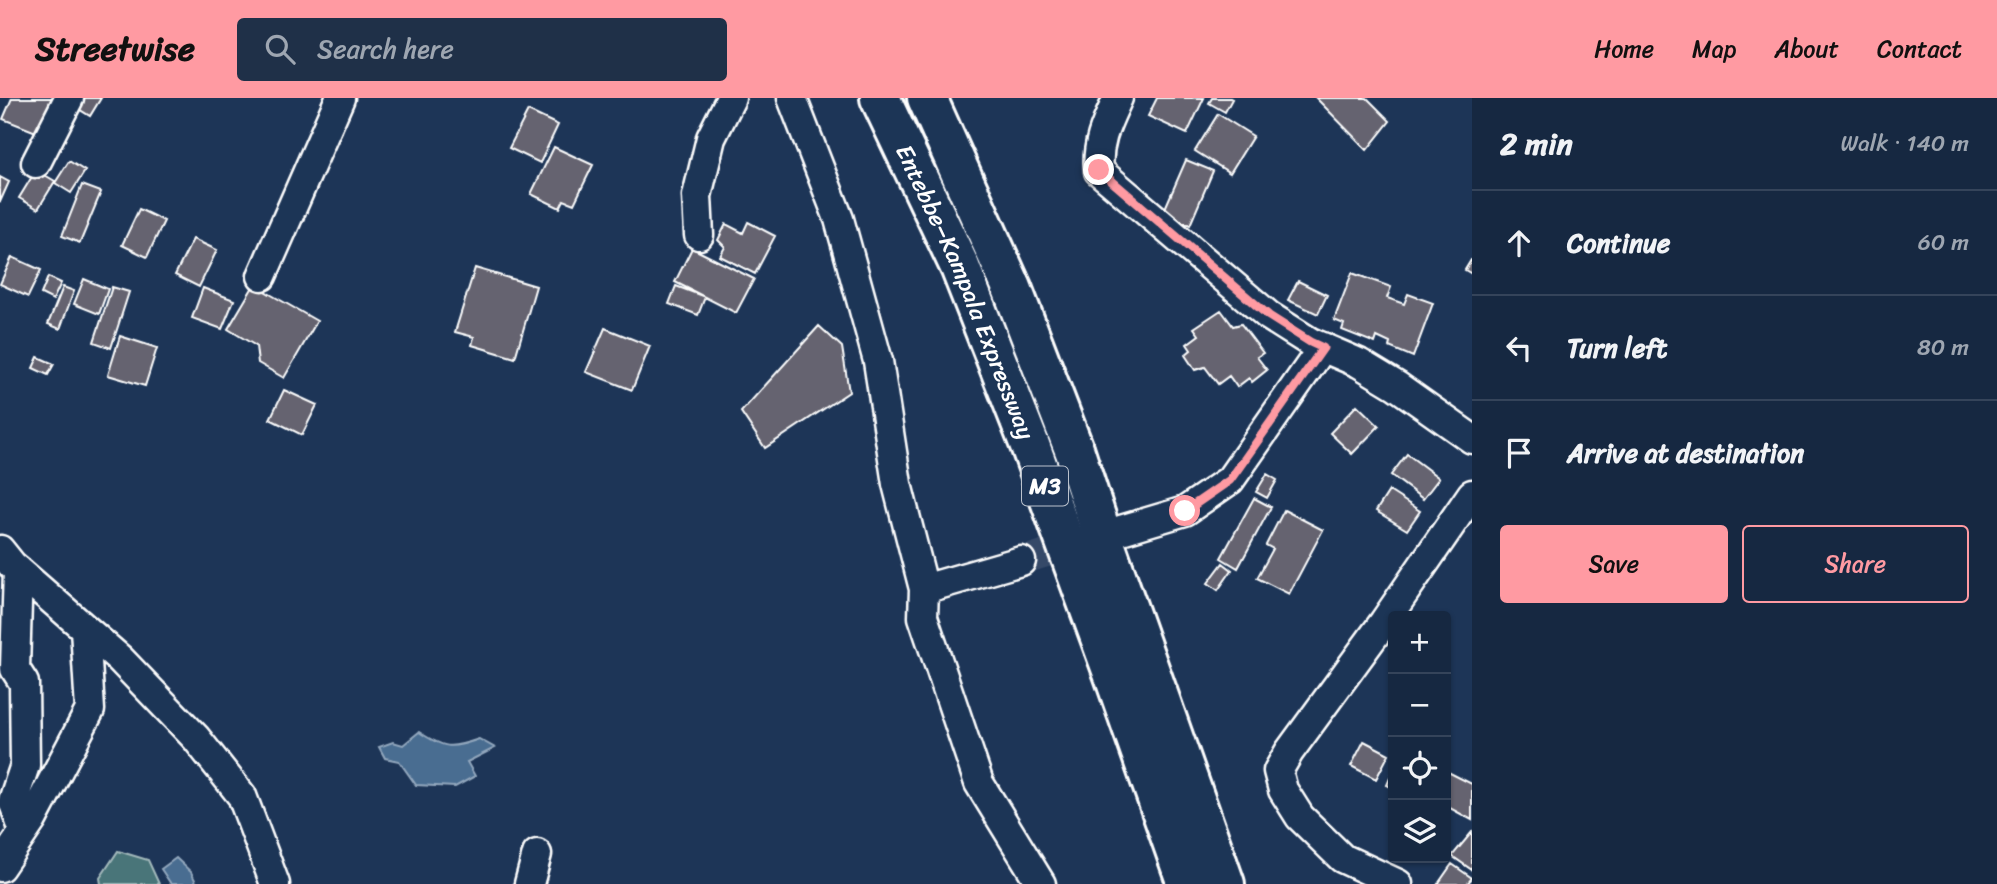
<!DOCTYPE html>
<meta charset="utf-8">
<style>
:root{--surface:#162841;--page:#1f3048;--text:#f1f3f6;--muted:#9ea6b1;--line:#35445a;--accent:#ff9aa2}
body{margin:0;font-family:Sriracha,sans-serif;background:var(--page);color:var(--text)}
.controls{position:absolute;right:21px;bottom:21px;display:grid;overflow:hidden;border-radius:7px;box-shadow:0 2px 5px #0004}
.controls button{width:63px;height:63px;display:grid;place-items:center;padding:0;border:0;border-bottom:2px solid var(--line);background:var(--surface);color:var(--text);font:35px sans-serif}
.stop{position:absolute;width:21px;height:21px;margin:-16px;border:5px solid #ff9aa2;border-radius:50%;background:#fff}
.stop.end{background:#ff9aa2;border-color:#fff;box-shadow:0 2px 7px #0008}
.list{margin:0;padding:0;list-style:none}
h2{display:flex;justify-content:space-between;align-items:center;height:91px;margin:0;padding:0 28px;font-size:30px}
h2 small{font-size:23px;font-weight:400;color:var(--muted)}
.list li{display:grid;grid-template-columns:46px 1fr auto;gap:21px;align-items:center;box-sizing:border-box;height:105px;padding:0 28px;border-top:2px solid var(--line)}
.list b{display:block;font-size:26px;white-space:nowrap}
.list em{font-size:23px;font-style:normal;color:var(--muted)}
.actions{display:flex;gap:14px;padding:21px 28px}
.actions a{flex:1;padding:16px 0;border:2px solid var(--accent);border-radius:7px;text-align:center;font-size:24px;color:var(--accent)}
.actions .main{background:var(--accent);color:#111}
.icon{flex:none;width:38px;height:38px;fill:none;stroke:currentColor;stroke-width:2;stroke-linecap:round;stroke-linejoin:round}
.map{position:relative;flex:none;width:1472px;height:786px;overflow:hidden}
header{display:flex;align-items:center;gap:42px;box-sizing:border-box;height:98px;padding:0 35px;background:var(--accent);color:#111}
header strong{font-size:33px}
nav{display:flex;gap:38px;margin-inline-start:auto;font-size:24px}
.search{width:490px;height:63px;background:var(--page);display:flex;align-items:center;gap:18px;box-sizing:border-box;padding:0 24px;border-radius:7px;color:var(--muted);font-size:26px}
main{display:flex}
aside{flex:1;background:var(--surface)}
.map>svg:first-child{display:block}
</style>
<header>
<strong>Streetwise</strong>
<div class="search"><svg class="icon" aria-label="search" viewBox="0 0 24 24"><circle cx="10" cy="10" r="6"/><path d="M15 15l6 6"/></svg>Search here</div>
<nav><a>Home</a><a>Map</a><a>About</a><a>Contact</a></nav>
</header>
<main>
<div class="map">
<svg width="1472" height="786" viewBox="0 0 1472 786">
<rect width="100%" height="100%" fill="#1d3557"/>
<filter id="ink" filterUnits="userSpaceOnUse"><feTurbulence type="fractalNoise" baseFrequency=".0143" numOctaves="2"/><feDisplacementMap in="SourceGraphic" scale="14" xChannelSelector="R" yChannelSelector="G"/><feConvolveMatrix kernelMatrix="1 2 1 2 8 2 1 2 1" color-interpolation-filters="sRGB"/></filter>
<g filter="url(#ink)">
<path fill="#4a7479" stroke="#a4babc" stroke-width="2" d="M 118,753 L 148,762 L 159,786 L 101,786 L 100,780 Z"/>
<path fill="#4a6d91" stroke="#92a7bd" stroke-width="2" d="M 419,634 C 445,651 450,651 479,641 L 495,650 L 467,664 L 475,678 L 455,689 L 416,687 L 399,663 L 385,660 L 379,649 L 393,644 L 403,647 Z
M 176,760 L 191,774 L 197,786 L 171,786 L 161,771 Z"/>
<path fill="#656470" stroke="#fff" stroke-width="2" d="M 12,0 L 55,0 L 41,36 L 3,21 Z
M 73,0 L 101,0 L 90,18 L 69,5 Z
M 1157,0 L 1204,0 L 1187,36 L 1148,18 Z
M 1212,0 L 1230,0 L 1232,1 L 1225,14 L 1209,5 Z
M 1316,0 L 1367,0 L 1390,23 L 1367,52 Z
M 528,13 L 558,27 L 540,65 L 509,50 Z
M 1218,16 L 1253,38 L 1230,75 L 1195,53 Z
M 554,49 L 593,67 L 574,106 L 564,102 L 560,110 L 531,96 Z
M 1186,62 L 1213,73 L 1190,127 L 1163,115 Z
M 69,63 L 85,73 L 71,95 L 55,85 Z
M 36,72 L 55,83 L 38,111 L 19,100 Z
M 0,79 L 9,84 L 0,104 Z
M 82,87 L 101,94 L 80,145 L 62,138 Z
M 139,111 L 164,123 L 147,159 L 122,147 Z
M 748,124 L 775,138 L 755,176 L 720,158 L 725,149 L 718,142 L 726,126 L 743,135 Z
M 193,141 L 217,152 L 199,189 L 175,177 Z
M 692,150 L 754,181 L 736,215 L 675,184 Z
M 12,159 L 41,172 L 28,199 L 0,186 Z
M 1471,162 L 1472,162 L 1472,176 L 1465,172 Z
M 475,170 L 536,188 L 515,260 L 472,247 L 474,239 L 455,234 Z
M 1352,175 L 1391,189 L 1387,200 L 1404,206 L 1408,196 L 1433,205 L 1413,259 L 1389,249 L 1390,245 L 1377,239 L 1375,245 L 1342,232 L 1344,226 L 1334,222 Z
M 48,179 L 61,185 L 53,202 L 41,196 Z
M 84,181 L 108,191 L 99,216 L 74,206 Z
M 1298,183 L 1327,197 L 1318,216 L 1288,202 Z
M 254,187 L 317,223 L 284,280 L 258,265 L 256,248 L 228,231 Z
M 676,188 L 705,199 L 698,217 L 669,206 Z
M 63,189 L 74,193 L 60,231 L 48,226 Z
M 112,189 L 129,194 L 111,250 L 94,244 Z
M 203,190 L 234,202 L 222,231 L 192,220 Z
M 1221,212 L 1233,228 L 1241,226 L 1263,255 L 1257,259 L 1267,272 L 1252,284 L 1249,280 L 1237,289 L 1229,278 L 1218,286 L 1205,269 L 1195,272 L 1185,257 L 1191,252 L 1187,246 L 1199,237 L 1194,230 Z
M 819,228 L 842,249 L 849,294 L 765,350 L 741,314 Z
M 605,230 L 650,248 L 632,292 L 586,274 Z
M 120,238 L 157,250 L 145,288 L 108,277 Z
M 38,259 L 54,266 L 48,277 L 33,270 Z
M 284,292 L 317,307 L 302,337 L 270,321 Z
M 1357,307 L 1379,328 L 1352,356 L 1330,335 Z
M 1407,356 L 1439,380 L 1423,401 L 1391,377 Z
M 1267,376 L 1277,382 L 1267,400 L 1256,394 Z
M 1389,393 L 1420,413 L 1407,432 L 1376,413 Z
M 1254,400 L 1271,409 L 1238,470 L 1221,460 Z
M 1284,412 L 1323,432 L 1289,496 L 1257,480 L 1273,451 L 1266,447 Z
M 1223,465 L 1232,472 L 1218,492 L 1208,485 Z
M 1364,643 L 1389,656 L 1376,681 L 1351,668 Z
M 1393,673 L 1393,690 L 1387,687 Z
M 1446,673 L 1472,686 L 1472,722 L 1446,708 Z
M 1472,734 L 1472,772 L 1452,758 Z
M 1452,766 L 1472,780 L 1467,786 L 1438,786 Z"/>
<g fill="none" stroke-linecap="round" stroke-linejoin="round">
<path stroke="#344968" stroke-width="28" stroke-dasharray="28 14" stroke-linecap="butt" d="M 1021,463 L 1085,443"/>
<defs>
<path id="street" d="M 792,0 L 839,121 L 878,263 L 897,386 L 924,491
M 1118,0 C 1107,24 1096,45 1099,73 L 1269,218 L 1310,244 L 1359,265 L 1397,288 L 1472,341
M 36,65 L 69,0
M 699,137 L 697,98 L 711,40 L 731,0
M 262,178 L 340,0
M 1121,432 L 1185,413 L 1230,382 L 1323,249
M 0,452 L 12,467 L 120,561 L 196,640 L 242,698 L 275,786
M 1021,463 L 924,491 L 923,519 L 979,685 L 1041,786
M 18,472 L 15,571 L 24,585 L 25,667 L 13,703 L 24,733
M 0,769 L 32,722 L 90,612 L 85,531
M 529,786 L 537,756
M 1398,786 L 1342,760 L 1300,719 L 1283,692 L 1278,673 L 1289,654 L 1384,524 L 1472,396"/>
<g id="highway">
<path id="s1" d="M 880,0 L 960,169 L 1031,350 L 1113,575 L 1187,786"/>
<path d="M 927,0 L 1012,190 L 1075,354 L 1103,440 L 1225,786"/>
</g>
</defs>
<use href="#street" stroke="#fff" stroke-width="33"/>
<use href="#highway" stroke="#fff" stroke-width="44"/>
<use href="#street" stroke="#1d3557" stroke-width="28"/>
<use href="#highway" stroke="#1d3557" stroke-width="38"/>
</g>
</g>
<g fill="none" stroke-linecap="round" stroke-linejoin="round" filter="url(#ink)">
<path stroke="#ff9aa2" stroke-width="9" d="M 1099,72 L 1269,218 L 1310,244 L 1323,250 L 1230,382 L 1185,413"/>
</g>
<g text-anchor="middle" stroke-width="6" stroke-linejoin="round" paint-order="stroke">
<rect fill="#1d3557" stroke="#bbc2cd" stroke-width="2" x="1022" y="368.5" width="46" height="39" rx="5"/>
<g font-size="23" font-weight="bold" fill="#fff">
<text x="1045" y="396">M3</text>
</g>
<g font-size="24" fill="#fff" stroke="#1d3557">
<text dy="8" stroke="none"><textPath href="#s1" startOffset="212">Entebbe–Kampala Expressway</textPath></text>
</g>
</g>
</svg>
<div class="controls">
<button>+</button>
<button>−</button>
<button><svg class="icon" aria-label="locate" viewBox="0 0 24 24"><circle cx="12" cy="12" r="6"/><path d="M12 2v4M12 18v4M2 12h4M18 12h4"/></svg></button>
<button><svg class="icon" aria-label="layers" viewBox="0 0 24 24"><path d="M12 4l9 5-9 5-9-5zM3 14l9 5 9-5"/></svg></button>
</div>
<div class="stop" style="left:1185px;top:413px"></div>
<div class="stop end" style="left:1099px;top:72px"></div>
</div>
<aside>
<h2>2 min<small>Walk · 140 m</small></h2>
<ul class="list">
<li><svg class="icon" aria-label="ahead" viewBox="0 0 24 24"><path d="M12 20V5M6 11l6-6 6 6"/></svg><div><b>Continue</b></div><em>60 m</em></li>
<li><svg class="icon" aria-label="left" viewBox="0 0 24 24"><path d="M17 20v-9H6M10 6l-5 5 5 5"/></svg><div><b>Turn left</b></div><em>80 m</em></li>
<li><svg class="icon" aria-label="arrive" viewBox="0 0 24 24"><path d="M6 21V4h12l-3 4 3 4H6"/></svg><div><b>Arrive at destination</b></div></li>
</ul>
<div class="actions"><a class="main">Save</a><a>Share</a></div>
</aside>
</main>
